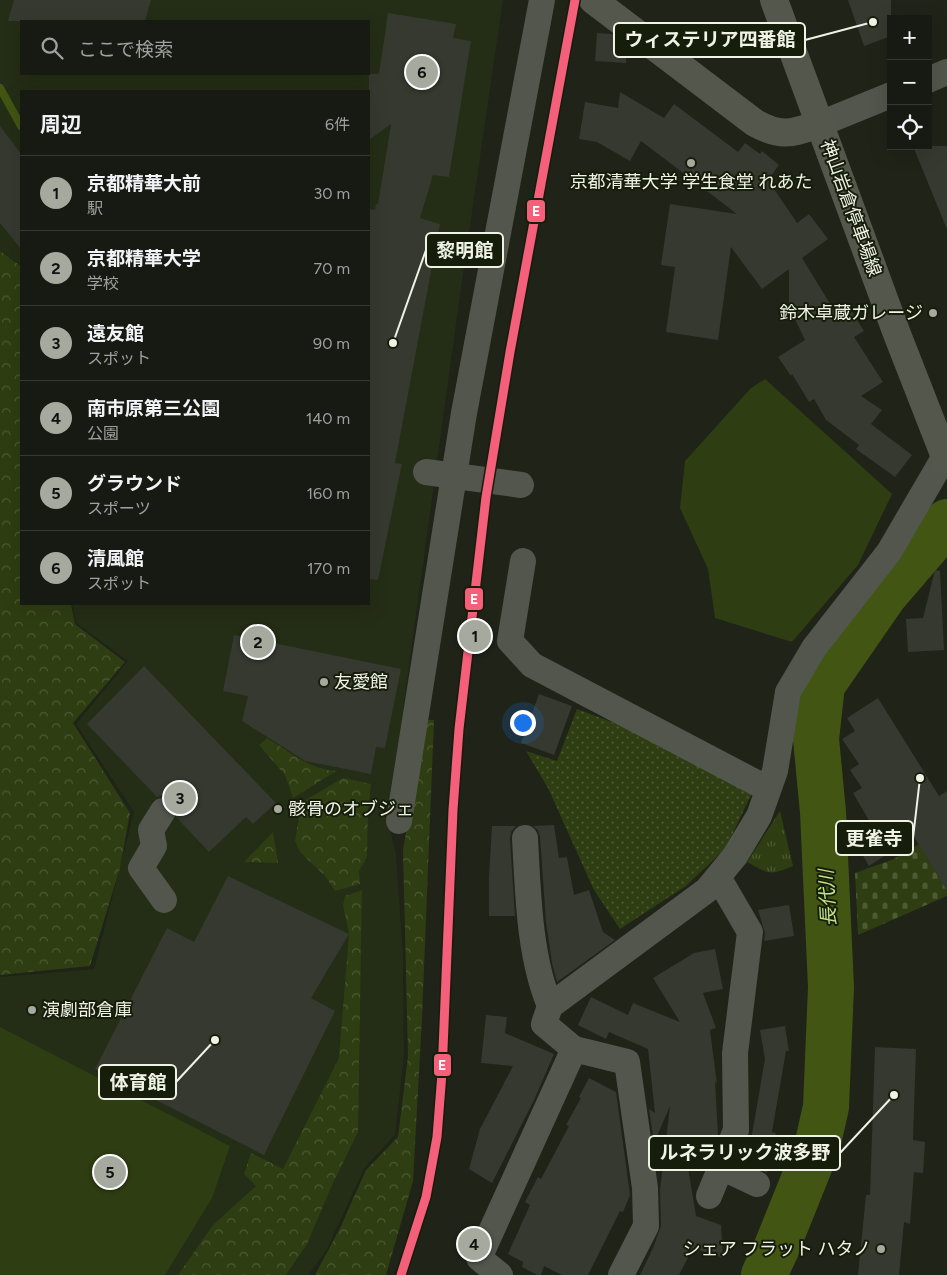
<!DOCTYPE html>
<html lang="ja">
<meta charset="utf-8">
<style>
:root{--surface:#171a12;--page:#20231b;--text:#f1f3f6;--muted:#9ea19f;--line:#363832;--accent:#a6aa9e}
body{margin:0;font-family:Figtree,"Noto Sans JP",sans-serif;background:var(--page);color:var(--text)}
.controls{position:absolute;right:15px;top:15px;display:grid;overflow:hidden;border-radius:0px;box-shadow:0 5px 20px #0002}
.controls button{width:45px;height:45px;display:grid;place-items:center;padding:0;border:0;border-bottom:1px solid var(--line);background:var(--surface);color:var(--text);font:25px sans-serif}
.you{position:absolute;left:522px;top:722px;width:18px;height:18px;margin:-12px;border:4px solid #fff;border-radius:50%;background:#1a73e8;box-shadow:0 0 0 8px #1a73e833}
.badge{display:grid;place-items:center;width:32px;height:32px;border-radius:50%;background:var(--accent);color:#111;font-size:16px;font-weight:700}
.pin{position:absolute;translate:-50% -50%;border:2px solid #fff;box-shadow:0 1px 5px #0006}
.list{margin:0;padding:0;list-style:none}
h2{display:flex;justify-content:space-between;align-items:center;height:65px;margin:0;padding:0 20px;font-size:21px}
h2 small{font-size:16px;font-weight:400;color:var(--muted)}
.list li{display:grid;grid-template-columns:32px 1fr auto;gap:15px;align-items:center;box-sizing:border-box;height:75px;padding:0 20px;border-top:1px solid var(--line)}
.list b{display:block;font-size:19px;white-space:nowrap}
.list p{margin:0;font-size:16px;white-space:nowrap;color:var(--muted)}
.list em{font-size:16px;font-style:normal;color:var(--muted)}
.icon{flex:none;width:28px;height:28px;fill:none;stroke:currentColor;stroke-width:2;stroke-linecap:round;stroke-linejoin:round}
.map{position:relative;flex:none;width:947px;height:1275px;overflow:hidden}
.search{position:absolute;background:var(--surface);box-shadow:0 5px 20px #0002;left:20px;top:20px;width:350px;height:55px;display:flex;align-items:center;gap:12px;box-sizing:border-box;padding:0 18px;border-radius:0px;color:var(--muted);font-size:19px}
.panel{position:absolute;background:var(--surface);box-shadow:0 5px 20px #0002;left:20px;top:90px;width:350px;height:515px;border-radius:0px}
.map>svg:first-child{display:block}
</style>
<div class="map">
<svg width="947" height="1275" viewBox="0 0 947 1275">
<defs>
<pattern id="grass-dots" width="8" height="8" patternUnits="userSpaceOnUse" patternTransform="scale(1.25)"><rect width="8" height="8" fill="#2f3d12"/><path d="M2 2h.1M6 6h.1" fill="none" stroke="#4d5a34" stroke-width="1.8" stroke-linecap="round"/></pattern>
<pattern id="forest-crowns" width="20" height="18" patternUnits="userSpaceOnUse" patternTransform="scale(1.25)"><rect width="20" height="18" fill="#2f3d12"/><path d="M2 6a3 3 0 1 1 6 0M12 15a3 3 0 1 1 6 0" fill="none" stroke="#4d5a34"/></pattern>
<pattern id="cemetery-stones" width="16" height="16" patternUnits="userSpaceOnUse" patternTransform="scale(1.25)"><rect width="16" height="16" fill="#2f3d12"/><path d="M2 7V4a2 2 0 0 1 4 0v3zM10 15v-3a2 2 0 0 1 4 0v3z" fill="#4d5a34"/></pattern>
<pattern id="park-tufts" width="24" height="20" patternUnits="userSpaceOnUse" patternTransform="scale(1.25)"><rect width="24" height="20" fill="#2f3d12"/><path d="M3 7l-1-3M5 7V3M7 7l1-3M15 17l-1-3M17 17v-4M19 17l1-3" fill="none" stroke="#4d5a34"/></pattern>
</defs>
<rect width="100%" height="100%" fill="#1f2318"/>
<path fill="#242d15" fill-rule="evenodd" d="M 0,0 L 503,0 L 459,302 L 388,820 L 396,855 L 403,953 L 404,1057 L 395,1135 L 365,1167 L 326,1251 L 308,1275 L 0,1275 L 0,977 L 94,969 L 134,812 L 76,724 L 128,661 L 76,623 L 72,604 L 369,604 L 369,91 L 21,91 L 21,265 L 0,251 ZM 21,21 L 369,21 L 369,74 L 21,74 Z"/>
<path fill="url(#grass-dots)" d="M 577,709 L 649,736 L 755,792 L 750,797 L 726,848 L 686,886 L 620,929 L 594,890 L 548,788 L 526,751 L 557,761 Z"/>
<path fill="url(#forest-crowns)" d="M 0,251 L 21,266 L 21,604 L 71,604 L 75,624 L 125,662 L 73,723 L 130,813 L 120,868 L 90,966 L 0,975 Z
M 425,720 L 434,720 L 422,1018 L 413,1181 L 386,1275 L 315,1275 L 341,1226 L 366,1170 L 398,1137 L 408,1056 L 403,850 Z
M 267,738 C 292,753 306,768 336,771 L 293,798 L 285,775 L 259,745 Z
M 343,778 L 371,784 L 368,812 L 367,857 L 359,871 L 360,884 L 335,891 L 326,877 L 300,852 L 295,841 L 299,817 L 297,805 Z
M 273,832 L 278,863 L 244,862 Z
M 362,890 L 358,1132 L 332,1185 L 307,1244 L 286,1275 L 178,1275 L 213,1225 L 256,1186 L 244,1174 L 251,1153 L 283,1169 L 339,1058 L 349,934 L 343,905 L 345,896 Z"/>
<path fill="url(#cemetery-stones)" d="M 919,844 L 940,879 L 947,875 L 947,896 L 858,935 L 855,873 L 894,859 Z"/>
<path fill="url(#park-tufts)" d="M 780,811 L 793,866 C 769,876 769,874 747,862 Z"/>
<path fill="#2f3d12" d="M 765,379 L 892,494 L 858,565 L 792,642 L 715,618 L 708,569 L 680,508 L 685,461 L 751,388 Z
M 0,1027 L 230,1146 L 212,1198 L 165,1275 L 0,1275 Z"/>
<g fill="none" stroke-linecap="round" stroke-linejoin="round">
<path stroke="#425513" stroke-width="8" d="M 0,88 L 21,126"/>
<path stroke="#425513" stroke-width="46" d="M 764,1275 L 776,1249 L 817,1147 L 826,1107 L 831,987 L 823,812 L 816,739 L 822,685 L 885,594 L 947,522"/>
</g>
<path fill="#35392f" d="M 14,0 L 151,0 L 145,21 L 8,21 Z
M 848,0 L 891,0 L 891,36 L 864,46 Z
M 388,13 L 456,24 L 453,38 L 471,41 L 449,177 L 433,175 L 420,218 L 440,224 L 395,463 L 402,464 L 378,580 L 369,579 L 369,209 L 375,210 L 376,204 L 378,204 L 391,124 L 369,140 L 369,74 L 379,74 Z
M 597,33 L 612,34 L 621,41 L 621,43 L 626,45 L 626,63 L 595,61 Z
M 620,92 L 664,118 L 674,104 L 738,152 L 745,143 L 760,154 L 762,151 L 779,165 L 768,180 L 797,223 L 809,214 L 828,239 L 802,258 L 840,320 L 852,312 L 864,331 L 854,337 L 883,382 L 861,396 L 882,410 L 871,424 L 912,455 L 895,477 L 856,449 L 859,445 L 826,420 L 814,399 L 809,402 L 792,374 L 791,376 L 778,357 L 805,340 L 789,307 L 789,269 L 762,289 L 731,247 L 718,340 L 666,332 L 675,267 L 661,265 L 670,204 L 737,214 L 641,141 L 630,161 L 597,142 L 579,139 L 585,102 L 618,108 Z
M 0,126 L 21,154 L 21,249 L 0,223 Z
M 913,146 L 947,146 L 947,227 L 946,227 Z
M 935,570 L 940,571 L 944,650 L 908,652 L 906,619 L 923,618 Z
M 234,635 L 401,669 L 385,748 L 376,747 L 371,774 L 305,761 L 242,721 L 248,696 L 223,691 Z
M 144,666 L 276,803 L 253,824 L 246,817 L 209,852 L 176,817 L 178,811 L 176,804 L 171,799 L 164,796 L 157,797 L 87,724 Z
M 539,694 L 572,706 L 554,755 L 521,743 Z
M 878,698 L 939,796 L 947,791 L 947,891 L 914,837 L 869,866 L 854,840 L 874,829 L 853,793 L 862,788 L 850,770 L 859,764 L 842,739 L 855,731 L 847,718 Z
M 554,825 L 559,858 L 567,857 L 574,895 L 589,890 L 603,932 L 615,940 L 557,982 L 552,963 L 546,922 L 540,837 L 538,830 L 533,826 Z
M 492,826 L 516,826 L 511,832 L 510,839 L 515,916 L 489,916 L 489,877 Z
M 228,876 L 349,934 L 311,998 L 335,1011 L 264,1155 L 95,1069 L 167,928 L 194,942 Z
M 789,905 L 794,936 L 764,941 L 765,933 L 758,910 Z
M 715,949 L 723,989 L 703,993 L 716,1028 L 710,1030 L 717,1084 L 715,1081 L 718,1135 L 710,1155 L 688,1156 L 689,1167 L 688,1168 L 696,1216 L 721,1225 L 723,1258 L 693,1248 L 679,1275 L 640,1275 L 653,1248 L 661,1226 L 660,1190 L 670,1106 L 654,1143 L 649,1109 L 655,1113 L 648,1049 L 609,1032 L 606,1039 L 578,1025 L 591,997 L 628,1015 L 633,1003 L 680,1022 L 653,978 L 694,953 Z
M 486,1015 L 507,1017 L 505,1033 L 554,1054 L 534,1100 L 492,1183 L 469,1169 L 480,1129 L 513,1066 L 481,1063 Z
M 785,1026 L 789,1051 L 786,1051 L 772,1132 L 776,1133 L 767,1173 L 747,1163 L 765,1059 L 760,1030 Z
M 875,1047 L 916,1049 L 913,1140 L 925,1142 L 923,1173 L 914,1172 L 910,1224 L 904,1222 L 899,1275 L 858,1275 L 866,1195 L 870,1195 Z
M 589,1078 L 616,1092 L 630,1195 L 623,1212 L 620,1211 L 588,1275 L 562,1275 L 544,1266 L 541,1275 L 537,1275 L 522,1267 L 523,1262 L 508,1254 L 530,1205 L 525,1202 L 538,1177 L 541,1179 L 569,1126 L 566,1125 L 581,1098 L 579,1097 Z"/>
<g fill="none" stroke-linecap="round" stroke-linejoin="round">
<path stroke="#53564d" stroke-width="26" d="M 928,80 L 947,72
M 820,124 L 891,95
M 523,561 L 510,641 L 532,665 L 768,789
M 163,811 L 151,830 L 154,846 L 141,868 L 164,900
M 399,821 L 464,413 L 542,0
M 525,838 C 528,892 529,956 550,1006
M 574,1049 L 544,1024 L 550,1006 L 707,890 L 735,856 L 759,816 L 775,771 L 788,692 L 814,648 L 889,552 L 945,456
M 721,1167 L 757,1184
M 709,1196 L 736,1130 L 735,1053 L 750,932 L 718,877
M 500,1275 L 479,1258 L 574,1049 L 627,1062 L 645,1188 L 646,1226 L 621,1275"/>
<path stroke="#54584c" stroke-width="28" d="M 593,0 L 755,123 C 782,138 792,133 820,124
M 774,0 L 897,334 L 947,462"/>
<path stroke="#53564d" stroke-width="26" d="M 426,472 L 521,485"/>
<defs>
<path id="rail-1" d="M 401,1275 L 426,1197 L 437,1137 L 442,1073 L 453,810 L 459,729 L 486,497 L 510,352 L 575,0"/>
</defs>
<use href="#rail-1" stroke="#171d0b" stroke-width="12"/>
<use href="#rail-1" stroke="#f45f79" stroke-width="9"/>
</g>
<g fill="#a6aa9e" stroke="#171d0b" stroke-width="2">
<circle cx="691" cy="163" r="5"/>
<circle cx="933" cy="313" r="5"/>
<circle cx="324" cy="682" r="5"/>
<circle cx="278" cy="809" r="5"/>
<circle cx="32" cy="1010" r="5"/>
<circle cx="881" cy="1249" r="5"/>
</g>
<g text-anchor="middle" stroke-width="4" stroke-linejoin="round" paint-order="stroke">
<g font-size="18" fill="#eef3e6" stroke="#171d0b" text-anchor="start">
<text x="691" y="188" text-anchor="middle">京都清華大学 学生食堂 れあた</text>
<text x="923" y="319" text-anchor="end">鈴木卓蔵ガレージ</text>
<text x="334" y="688">友愛館</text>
<text x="288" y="815">骸骨のオブジェ</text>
<text x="42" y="1016">演劇部倉庫</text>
<text x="871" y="1255" text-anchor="end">シェア フラット ハタノ</text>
</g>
<g font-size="18" fill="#eef3e6" stroke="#171d0b">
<text transform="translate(851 208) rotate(70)" y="6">神山岩倉停車場線</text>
</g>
<g font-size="19" font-style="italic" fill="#c1e484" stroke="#171d0b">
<text transform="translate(827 898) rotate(-93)" y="7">長代川</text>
</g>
</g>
<path fill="none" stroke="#eef3e6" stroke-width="2" d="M873 22L805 40M393 343L426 250M920 778L913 838M215 1040L176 1082M894 1095L840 1153"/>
<g fill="#eef3e6" stroke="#171d0b" stroke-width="2">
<circle cx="873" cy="22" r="5"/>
<circle cx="393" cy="343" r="5"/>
<circle cx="920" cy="778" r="5"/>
<circle cx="215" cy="1040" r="5"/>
<circle cx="894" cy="1095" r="5"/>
</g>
<g fill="#171d0b" stroke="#eef3e6" stroke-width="2">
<rect x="614" y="23" width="191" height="34" rx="5"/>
<rect x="426" y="233" width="77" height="34" rx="5"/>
<rect x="836" y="821" width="77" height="34" rx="5"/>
<rect x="99" y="1065" width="77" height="34" rx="5"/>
<rect x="649" y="1136" width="191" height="34" rx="5"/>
</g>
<g font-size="19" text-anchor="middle" font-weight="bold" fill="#eef3e6">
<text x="710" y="46">ウィステリア四番館</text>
<text x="465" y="257">黎明館</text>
<text x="874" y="845">更雀寺</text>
<text x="138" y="1089">体育館</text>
<text x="745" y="1159">ルネラリック波多野</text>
</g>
<g stroke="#171d0b" stroke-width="2">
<rect x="526" y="199" width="20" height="24" rx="5" fill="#f45f79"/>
<rect x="464" y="587" width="20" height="24" rx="5" fill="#f45f79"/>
<rect x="433" y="1053" width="19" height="24" rx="5" fill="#f45f79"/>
</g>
<g font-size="14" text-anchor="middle" font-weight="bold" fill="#fff">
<text x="536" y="216">E</text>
<text x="474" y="604">E</text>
<text x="442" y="1070">E</text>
</g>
</svg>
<div class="controls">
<button>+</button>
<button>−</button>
<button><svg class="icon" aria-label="locate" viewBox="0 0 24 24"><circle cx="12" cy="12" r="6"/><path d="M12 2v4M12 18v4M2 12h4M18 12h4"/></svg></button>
</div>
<div class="you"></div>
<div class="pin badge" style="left:475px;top:636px">1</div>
<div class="pin badge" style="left:258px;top:642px">2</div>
<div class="pin badge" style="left:180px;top:798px">3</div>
<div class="pin badge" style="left:474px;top:1244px">4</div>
<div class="pin badge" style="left:110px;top:1172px">5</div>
<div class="pin badge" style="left:422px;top:72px">6</div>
<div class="search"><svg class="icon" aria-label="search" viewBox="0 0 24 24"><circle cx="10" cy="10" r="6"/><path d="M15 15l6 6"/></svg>ここで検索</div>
<section class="panel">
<h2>周辺<small>6件</small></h2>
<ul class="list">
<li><span class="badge">1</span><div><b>京都精華大前</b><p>駅</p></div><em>30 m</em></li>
<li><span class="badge">2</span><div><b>京都精華大学</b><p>学校</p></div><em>70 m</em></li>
<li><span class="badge">3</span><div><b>遠友館</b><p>スポット</p></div><em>90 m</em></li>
<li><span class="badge">4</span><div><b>南市原第三公園</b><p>公園</p></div><em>140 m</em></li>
<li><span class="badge">5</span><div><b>グラウンド</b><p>スポーツ</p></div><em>160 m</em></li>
<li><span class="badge">6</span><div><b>清風館</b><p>スポット</p></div><em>170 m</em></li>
</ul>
</section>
</div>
